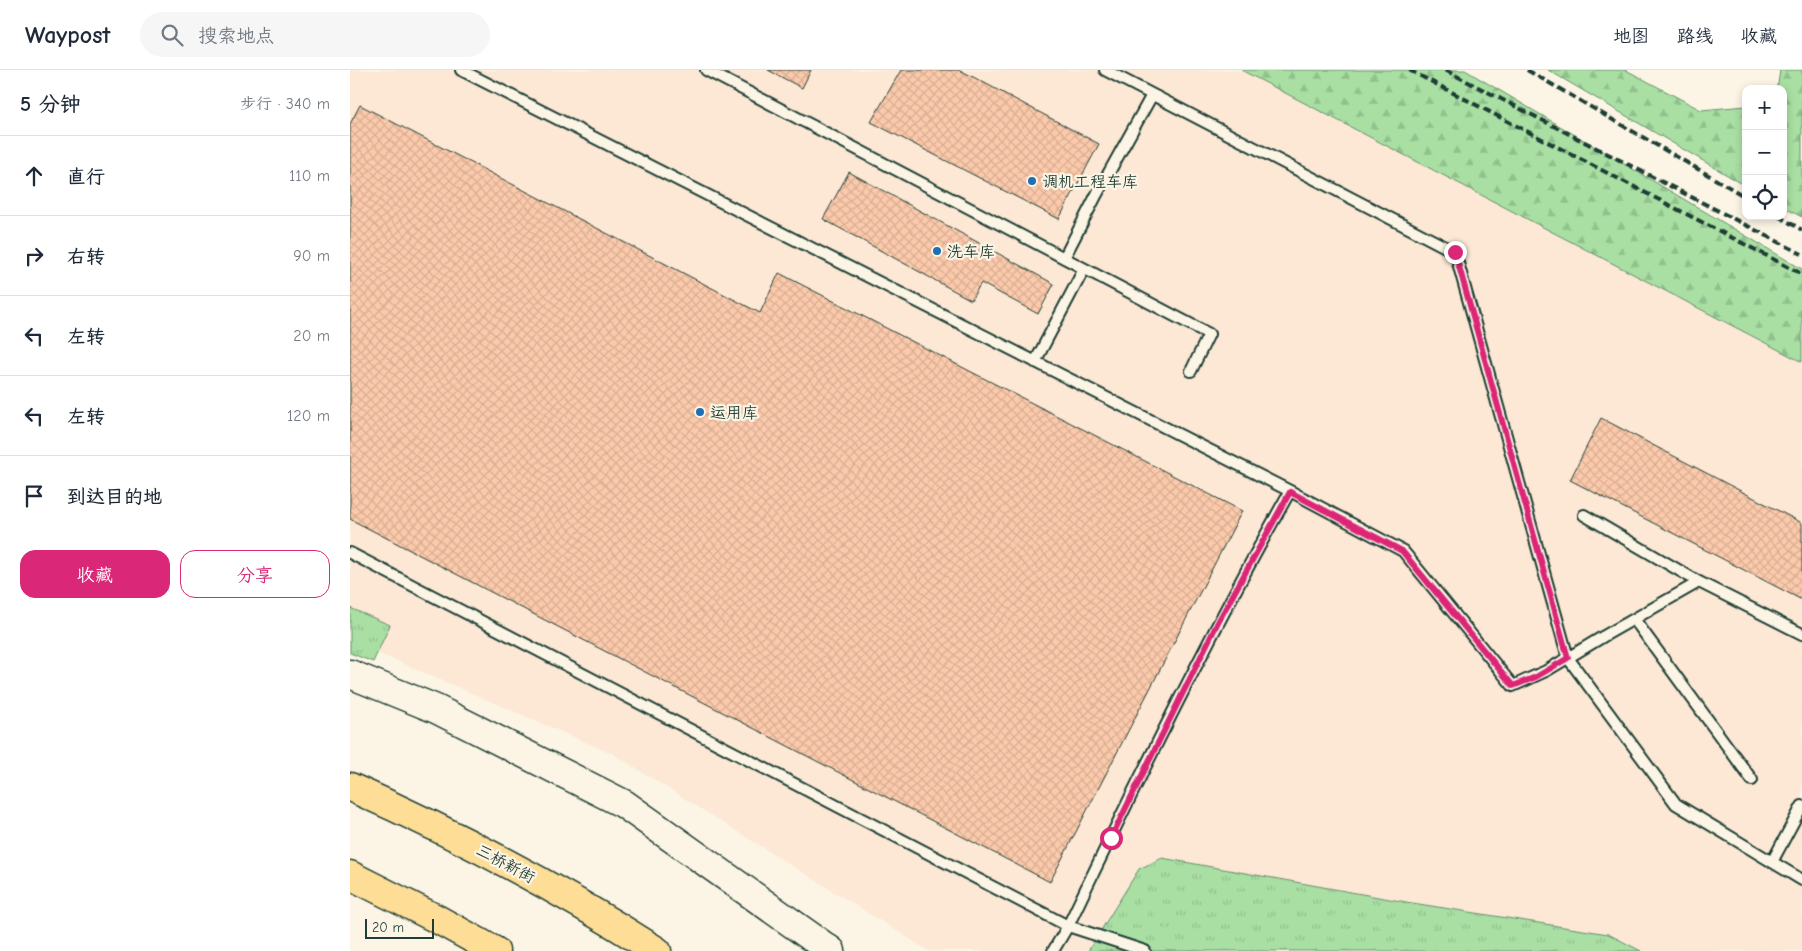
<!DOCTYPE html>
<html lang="zh">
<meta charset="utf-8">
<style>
:root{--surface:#fff;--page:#f6f6f7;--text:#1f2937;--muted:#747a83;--line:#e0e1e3;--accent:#db2777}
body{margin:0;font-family:"Comic Neue","LXGW WenKai TC",sans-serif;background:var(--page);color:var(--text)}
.controls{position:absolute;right:15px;top:15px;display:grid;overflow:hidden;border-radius:10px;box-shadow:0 2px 8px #0003}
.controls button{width:45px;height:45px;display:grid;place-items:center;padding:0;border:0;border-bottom:1px solid var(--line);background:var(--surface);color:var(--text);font:25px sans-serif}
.scale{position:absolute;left:15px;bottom:12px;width:69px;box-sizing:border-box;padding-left:5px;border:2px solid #1f3d34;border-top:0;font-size:14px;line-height:18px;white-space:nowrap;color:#1f3d34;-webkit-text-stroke:4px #fcf5e5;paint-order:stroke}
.stop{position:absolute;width:15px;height:15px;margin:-11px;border:4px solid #db2777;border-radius:50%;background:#fff}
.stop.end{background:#db2777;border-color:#fff;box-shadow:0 1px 5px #0008}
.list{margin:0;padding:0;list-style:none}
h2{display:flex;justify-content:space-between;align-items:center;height:65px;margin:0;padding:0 20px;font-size:21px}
h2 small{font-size:16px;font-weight:400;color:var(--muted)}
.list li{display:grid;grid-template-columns:32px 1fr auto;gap:15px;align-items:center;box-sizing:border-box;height:80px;padding:0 20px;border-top:1px solid var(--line)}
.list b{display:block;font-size:19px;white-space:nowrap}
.list em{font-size:16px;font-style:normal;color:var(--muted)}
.actions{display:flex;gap:10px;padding:15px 20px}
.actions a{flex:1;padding:11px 0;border:1px solid var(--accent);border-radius:15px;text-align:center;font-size:18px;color:var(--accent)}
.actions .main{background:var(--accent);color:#fff}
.icon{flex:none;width:28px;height:28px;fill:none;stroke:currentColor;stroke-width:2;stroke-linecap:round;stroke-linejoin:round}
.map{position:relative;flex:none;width:1452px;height:881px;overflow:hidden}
header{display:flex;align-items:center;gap:30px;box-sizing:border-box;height:70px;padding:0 25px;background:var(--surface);border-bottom:1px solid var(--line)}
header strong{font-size:24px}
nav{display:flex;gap:28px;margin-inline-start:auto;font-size:18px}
.search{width:350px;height:45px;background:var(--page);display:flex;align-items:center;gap:12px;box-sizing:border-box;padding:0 18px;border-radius:28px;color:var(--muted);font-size:19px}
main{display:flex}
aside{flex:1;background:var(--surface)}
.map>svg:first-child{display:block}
</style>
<header>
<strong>Waypost</strong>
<div class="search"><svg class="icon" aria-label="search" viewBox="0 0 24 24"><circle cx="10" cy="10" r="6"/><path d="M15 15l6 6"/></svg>搜索地点</div>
<nav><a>地图</a><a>路线</a><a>收藏</a></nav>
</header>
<main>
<aside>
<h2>5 分钟<small>步行 · 340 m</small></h2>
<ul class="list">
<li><svg class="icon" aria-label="ahead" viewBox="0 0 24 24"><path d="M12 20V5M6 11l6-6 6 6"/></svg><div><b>直行</b></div><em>110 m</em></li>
<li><svg class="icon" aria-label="right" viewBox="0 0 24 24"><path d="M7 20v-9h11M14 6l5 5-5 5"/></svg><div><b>右转</b></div><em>90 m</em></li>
<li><svg class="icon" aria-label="left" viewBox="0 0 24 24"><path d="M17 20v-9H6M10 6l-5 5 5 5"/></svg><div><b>左转</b></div><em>20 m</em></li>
<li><svg class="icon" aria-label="left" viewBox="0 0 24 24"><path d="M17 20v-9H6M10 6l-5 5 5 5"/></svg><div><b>左转</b></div><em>120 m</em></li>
<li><svg class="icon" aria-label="arrive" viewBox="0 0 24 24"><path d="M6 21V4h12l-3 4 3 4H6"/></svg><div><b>到达目的地</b></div></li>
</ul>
<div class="actions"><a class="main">收藏</a><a>分享</a></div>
</aside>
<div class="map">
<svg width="1452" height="881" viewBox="0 0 1452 881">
<defs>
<pattern id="grass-tufts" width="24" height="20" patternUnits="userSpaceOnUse" patternTransform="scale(1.25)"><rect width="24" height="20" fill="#a9dfa3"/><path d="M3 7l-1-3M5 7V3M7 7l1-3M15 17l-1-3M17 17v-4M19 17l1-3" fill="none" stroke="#91c08d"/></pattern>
<pattern id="forest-firs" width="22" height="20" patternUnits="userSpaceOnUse" patternTransform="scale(1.25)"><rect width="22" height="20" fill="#a9dfa3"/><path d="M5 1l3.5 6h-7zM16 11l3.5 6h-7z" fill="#91c08d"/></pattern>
<pattern id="building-cross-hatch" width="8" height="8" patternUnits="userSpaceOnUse" patternTransform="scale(1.25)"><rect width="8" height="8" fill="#fccaab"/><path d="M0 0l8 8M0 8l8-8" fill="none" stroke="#d8ae94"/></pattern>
</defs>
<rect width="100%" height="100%" fill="#fcf5e5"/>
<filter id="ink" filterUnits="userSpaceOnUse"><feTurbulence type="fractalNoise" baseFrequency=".02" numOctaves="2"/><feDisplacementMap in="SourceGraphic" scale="10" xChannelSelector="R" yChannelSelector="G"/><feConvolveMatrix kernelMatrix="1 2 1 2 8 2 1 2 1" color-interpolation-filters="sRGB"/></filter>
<g filter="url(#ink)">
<path fill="#fce8d4" d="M 0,0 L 891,0 L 1452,292 L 1452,881 L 579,881 L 263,684 L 0,571 Z"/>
<path fill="url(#grass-tufts)" stroke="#648e6c" d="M 0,538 L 40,555 L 23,592 L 0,583 Z
M 812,788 L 1056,832 L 1258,864 L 1291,881 L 738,881 L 789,799 Z"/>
<path fill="url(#forest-firs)" stroke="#648e6c" d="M 891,0 L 1115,0 L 1452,199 L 1452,292 Z
M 1198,0 L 1276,0 L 1351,40 L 1396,36 L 1396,116 Z
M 1430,0 L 1452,0 L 1452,147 L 1433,137 L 1433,19 L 1424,19 L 1428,14 Z"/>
<path fill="url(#building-cross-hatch)" stroke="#1f3d34" d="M 418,0 L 461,0 L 452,18 Z
M 551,0 L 610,0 L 749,74 L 709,149 L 521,52 Z
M 10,35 L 410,243 L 429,203 L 892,441 L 700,812 L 0,449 L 0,54 Z
M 499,102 L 704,214 L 688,244 L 631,213 L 621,230 L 473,149 Z
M 1251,348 L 1452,453 L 1452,530 L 1220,410 Z"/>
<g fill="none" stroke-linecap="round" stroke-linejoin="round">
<defs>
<path id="lane" d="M 111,0 L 940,421 L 1053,481 L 1163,616 L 1196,601 L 1254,566 L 1349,512
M 356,0 L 859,264 L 841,301
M 755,0 L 1105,182 L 1218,588 L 1326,734 L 1452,810
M 714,188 L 747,124 L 802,25
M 685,292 L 734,199
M 1234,445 L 1349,512 L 1452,564
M 0,483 L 718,856 L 703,881
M 1284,549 L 1402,710
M 1422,792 L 1452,736
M 795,881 L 718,856 C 788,709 860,563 940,421"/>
<path id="secondary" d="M 0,604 L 86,639 L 274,734 L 481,881"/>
<path id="highway" d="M 0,717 C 106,764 208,818 307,881
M 0,805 L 87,849 L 145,881"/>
</defs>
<use href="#lane" stroke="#1f3d34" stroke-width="14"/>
<use href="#secondary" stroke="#1f3d34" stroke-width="31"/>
<use href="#highway" stroke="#1f3d34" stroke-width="31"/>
<use href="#lane" stroke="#fcf5e5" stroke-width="10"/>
<use href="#secondary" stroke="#fcf5e5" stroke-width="28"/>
<use href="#highway" stroke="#fedd96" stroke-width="28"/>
<path stroke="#1f3d34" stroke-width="4" stroke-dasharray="8 4" stroke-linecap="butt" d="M 1059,0 L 1452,204
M 1095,0 L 1452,184
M 1177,0 L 1396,127
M 1428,146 L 1452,160"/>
</g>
</g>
<g fill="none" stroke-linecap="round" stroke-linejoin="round" filter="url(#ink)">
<path stroke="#db2777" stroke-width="6" d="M 761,768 L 868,552 L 940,422 L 1052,481 L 1163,616 L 1186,607 L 1218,588 L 1105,182"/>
</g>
<g fill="#1f6fb2" stroke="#fcf5e5" stroke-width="2">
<circle cx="682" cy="111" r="5"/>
<circle cx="587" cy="181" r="5"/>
<circle cx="350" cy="342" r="5"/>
</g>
<g text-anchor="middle" stroke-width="4.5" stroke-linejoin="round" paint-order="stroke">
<g font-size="16" fill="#1f3d34" stroke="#fcf5e5" text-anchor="start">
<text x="692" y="117">调机工程车库</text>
<text x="597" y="187">洗车库</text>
<text x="360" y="348">运用库</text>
</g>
<g font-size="16" fill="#1f3d34" stroke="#fcf5e5">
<text transform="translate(156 793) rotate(28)" y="6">三桥新街</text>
</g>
</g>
</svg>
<div class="controls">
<button>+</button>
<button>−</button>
<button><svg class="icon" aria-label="locate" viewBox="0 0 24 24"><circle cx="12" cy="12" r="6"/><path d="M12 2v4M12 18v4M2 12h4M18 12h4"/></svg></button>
</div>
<div class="scale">20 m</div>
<div class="stop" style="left:761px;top:768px"></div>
<div class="stop end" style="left:1105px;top:182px"></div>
</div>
</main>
